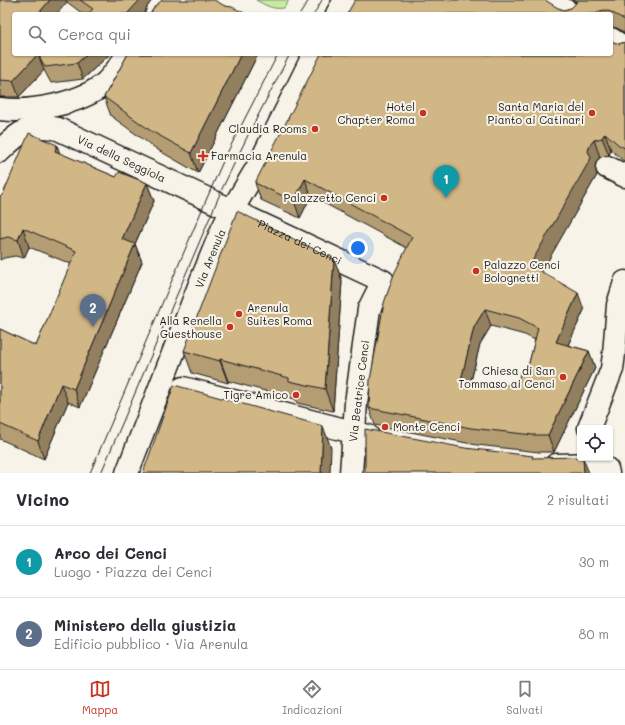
<!DOCTYPE html>
<html lang="it">
<meta charset="utf-8">
<style>
:root{--surface:#fff;--page:#f2f2f3;--text:#2b2b33;--muted:#7c7c81;--line:#e1e1e2;--accent:#c8321e}
body{margin:0;font-family:Mali,sans-serif;background:var(--page);color:var(--text)}
.controls{position:absolute;right:12px;bottom:12px;display:grid;overflow:hidden;border-radius:4px;box-shadow:0 1px 3px #0004}
.controls button{width:36px;height:36px;display:grid;place-items:center;padding:0;border:0;border-bottom:1px solid var(--line);background:var(--surface);color:var(--text);font:20px sans-serif}
.you{position:absolute;left:358px;top:248px;width:14px;height:14px;margin:-10px;border:3px solid #fff;border-radius:50%;background:#1a73e8;box-shadow:0 0 0 6px #1a73e833}
.badge{display:grid;place-items:center;width:26px;height:26px;border-radius:50%;background:var(--accent);color:#fff;font-size:13px;font-weight:700}
.pin{position:absolute;translate:-50% -33px;filter:drop-shadow(0 1px 2px #0008)}
.pin::after{content:'';position:absolute;top:21px;width:14px;height:12px;background:inherit;clip-path:polygon(0 0,100% 0,50% 100%)}
.list{margin:0;padding:0;list-style:none}
h2{display:flex;justify-content:space-between;align-items:center;height:52px;margin:0;padding:0 16px;font-size:17px}
h2 small{font-size:13px;font-weight:400;color:var(--muted)}
.list li{display:grid;grid-template-columns:26px 1fr auto;gap:12px;align-items:center;box-sizing:border-box;height:72px;padding:0 16px;border-top:1px solid var(--line)}
.list b{display:block;font-size:15px;white-space:nowrap}
.list p{margin:0;font-size:13px;white-space:nowrap;color:var(--muted)}
.list em{font-size:13px;font-style:normal;color:var(--muted)}
.icon{flex:none;width:22px;height:22px;fill:none;stroke:currentColor;stroke-width:2;stroke-linecap:round;stroke-linejoin:round}
.map{position:relative;flex:none;width:625px;height:473px;overflow:hidden}
.search{position:absolute;background:var(--surface);box-shadow:0 1px 3px #0004;left:12px;right:12px;top:12px;height:44px;display:flex;align-items:center;gap:10px;box-sizing:border-box;padding:0 14px;border-radius:4px;color:var(--muted);font-size:15px}
.sheet{height:196px;background:var(--surface)}
nav{display:flex;justify-content:space-around;align-items:center;box-sizing:border-box;height:56px;border-top:1px solid var(--line);background:var(--surface);font-size:11px;color:var(--muted)}
nav a{display:grid;justify-items:center;gap:2px}
nav .on{color:var(--accent)}
.map>svg:first-child{display:block}
</style>
<div class="map">
<svg width="625" height="473" viewBox="0 0 625 473">
<rect width="100%" height="100%" fill="#f7f3e8"/>
<filter id="ink" filterUnits="userSpaceOnUse"><feTurbulence type="fractalNoise" baseFrequency=".025" numOctaves="2"/><feDisplacementMap in="SourceGraphic" scale="8" xChannelSelector="R" yChannelSelector="G"/><feConvolveMatrix kernelMatrix="1 2 1 2 8 2 1 2 1" color-interpolation-filters="sRGB"/></filter>
<g filter="url(#ink)">
<path fill="#c7eba5" stroke="#728460" d="M 256,0 L 289,0 L 284,8 C 273,10 265,5 256,0 Z"/>
<g fill="none" stroke-linecap="round" stroke-linejoin="round">
<defs>
<g id="street">
<path d="M 548,0 L 571,14"/>
<path d="M 611,39 L 625,48"/>
<path d="M 0,109 C 30,113 78,104 103,85 C 113,77 120,65 128,54"/>
<path id="s1" d="M 0,151 C 18,133 31,122 58,129 L 383,281 L 369,309 L 356,403 L 351,473"/>
<path d="M 607,167 L 625,176"/>
<path d="M 183,388 L 368,436"/>
<path d="M 589,428 L 612,369 L 614,354 L 618,305 L 625,282"/>
<path d="M 556,465 L 599,464 L 607,469 L 608,473"/>
</g>
<g id="secondary">
<path d="M 337,14 L 345,0"/>
<path id="s2" d="M 127,473 L 201,281 L 222,230 L 232,210 L 260,163 L 314,54"/>
</g>
</defs>
<use href="#street" stroke="#1c1c1c" stroke-width="25"/>
<use href="#secondary" stroke="#1c1c1c" stroke-width="25"/>
<use href="#street" stroke="#f7f3e8" stroke-width="22"/>
<use href="#secondary" stroke="#f7f3e8" stroke-width="22"/>
<path stroke="#1c1c1c" stroke-width="1" d="M 300,14 L 309,0
M 314,14 L 322,0
M 90,473 L 207,198 L 224,159 L 278,54
M 101,473 L 222,189 L 250,131 L 290,54"/>
</g>
<path fill="#b49d73" stroke="#1c1c1c" fill-rule="evenodd" d="M 0,0 L 152,0 L 147,7 L 145,12 L 145,14 L 83,14 L 67,2 L 14,54 L 110,54 L 83,79 L 51,83 L 44,70 L 19,97 L 0,97 Z
M 572,0 L 625,0 L 625,33 L 617,28 L 611,27 L 611,14 L 347,14 L 558,8 L 564,10 L 571,8 L 576,3 L 576,2 Z
M 612,42 L 619,44 L 625,42 L 625,162 L 611,150 L 609,155 L 600,157 L 596,162 L 595,167 L 597,175 L 541,272 L 584,310 L 568,345 L 589,351 L 595,368 L 554,452 L 539,452 L 477,445 L 375,425 L 369,408 L 407,248 L 311,196 L 300,218 L 261,200 L 255,183 ZM 491,326 L 525,335 L 535,340 L 529,363 L 518,386 L 471,381 L 480,344 Z
M 128,54 L 258,54 L 198,173 L 158,150 L 111,116 L 104,97 Z
M 57,145 L 59,153 L 116,177 L 147,183 L 154,201 L 135,244 L 142,262 L 80,407 L 68,402 L 44,459 L 0,439 L 0,329 L 36,346 L 71,264 L 29,247 L 24,258 L 15,256 L 4,258 L 0,260 L 0,197 Z
M 334,259 L 342,281 L 333,411 L 297,403 L 295,399 L 228,381 L 228,383 L 192,373 L 184,351 Z"/>
<path fill="#927f5e" stroke="#1c1c1c" d="M 50,0 L 66,0 L 67,2 L 57,14 L 38,14 Z
M 139,0 L 152,0 L 147,7 L 145,12 L 145,14 L 127,14 Z
M 38,54 L 44,70 L 19,97 L 13,81 Z
M 87,54 L 110,54 L 83,79 L 77,63 Z
M 241,54 L 258,54 L 198,173 L 191,153 Z
M 605,133 L 611,150 L 609,155 L 602,138 Z
M 594,140 L 600,157 L 596,162 L 595,167 L 597,175 L 536,282 L 530,265 L 588,151 L 590,145 Z
M 57,145 L 63,163 L 55,151 Z
M 305,179 L 311,196 L 300,218 L 294,201 Z
M 147,183 L 154,201 L 129,257 L 122,239 Z
M 23,228 L 29,247 L 24,258 L 18,240 Z
M 135,244 L 142,262 L 80,407 L 74,389 Z
M 334,259 L 342,281 L 333,411 L 325,389 Z
M 578,293 L 584,310 L 562,358 L 556,342 Z
M 485,309 L 491,326 L 480,344 L 467,397 L 461,380 L 474,327 Z
M 589,351 L 595,368 L 554,452 L 548,435 Z
M 220,359 L 228,381 L 228,383 L 220,361 Z
M 61,384 L 68,402 L 44,459 L 38,441 Z
M 323,426 L 331,448 L 330,473 L 321,473 Z
M 583,458 L 589,473 L 584,473 Z"/>
<path fill="#d1b686" stroke="#1c1c1c" fill-rule="evenodd" d="M 0,0 L 50,0 L 38,14 L 14,14 L 14,54 L 38,54 L 13,81 L 0,80 Z
M 80,0 L 139,0 L 139,1 L 127,14 L 88,14 L 93,9 Z
M 162,0 L 214,0 L 225,6 L 232,7 L 246,14 L 150,14 L 155,6 L 160,2 Z
M 355,0 L 545,0 L 558,8 L 564,10 L 571,8 L 576,3 L 577,0 L 625,0 L 625,20 L 611,12 L 605,10 L 599,11 L 596,14 L 347,14 Z
M 611,41 L 619,44 L 625,42 L 625,148 L 620,146 L 605,133 L 602,138 L 594,140 L 590,145 L 588,151 L 591,158 L 530,265 L 578,293 L 556,342 L 589,351 L 548,435 L 533,435 L 471,428 L 369,408 L 370,380 L 384,303 L 394,274 L 412,237 L 305,179 L 294,201 L 255,183 L 321,54 L 611,54 ZM 485,309 L 519,318 L 538,328 L 529,363 L 520,372 L 518,386 L 461,380 L 474,327 Z
M 38,54 L 87,54 L 77,63 L 45,67 Z
M 128,54 L 241,54 L 191,153 L 151,131 L 104,97 Z
M 29,133 L 57,145 L 55,151 L 116,177 L 119,172 L 147,183 L 122,239 L 135,244 L 74,389 L 61,384 L 38,441 L 0,424 L 0,329 L 36,346 L 76,251 L 23,228 L 18,240 L 8,237 L 0,239 L 0,197 L 3,194 Z
M 237,211 L 334,259 L 325,389 L 289,381 L 289,378 L 220,359 L 220,361 L 184,351 Z
M 174,385 L 323,426 L 321,473 L 143,473 Z
M 365,429 L 465,448 L 533,456 L 532,458 L 580,457 L 580,458 L 583,458 L 584,473 L 365,473 Z"/>
</g>
<g fill="#c8321e" stroke="#f7f3e8" stroke-width="1.5">
<circle cx="423" cy="113" r="4"/>
<circle cx="592" cy="113" r="4"/>
<circle cx="315" cy="129" r="4"/>
<path d="M201 150h4v4h4v4h-4v4h-4v-4h-4v-4h4z"/>
<circle cx="384" cy="198" r="4"/>
<circle cx="476" cy="271" r="4"/>
<circle cx="239" cy="314" r="4"/>
<circle cx="230" cy="327" r="4"/>
<circle cx="563" cy="377" r="4"/>
<circle cx="296" cy="395" r="4"/>
<circle cx="385" cy="427" r="4"/>
</g>
<g text-anchor="middle" stroke-width="4" stroke-linejoin="round" paint-order="stroke">
<g font-size="11" fill="#1c1c1c" stroke="#f7f3e8" text-anchor="end">
<text x="415" y="111">Hotel<tspan x="415" dy="13">Chapter Roma</tspan></text>
<text x="584" y="111">Santa Maria del<tspan x="584" dy="13">Pianto ai Catinari</tspan></text>
<text x="307" y="133">Claudia Rooms</text>
<text x="211" y="160" text-anchor="start">Farmacia Arenula</text>
<text x="376" y="202">Palazzetto Cenci</text>
<text x="484" y="269" text-anchor="start">Palazzo Cenci<tspan x="484" dy="13">Bolognetti</tspan></text>
<text x="247" y="312" text-anchor="start">Arenula<tspan x="247" dy="13">Suites Roma</tspan></text>
<text x="222" y="325">Alla Renella<tspan x="222" dy="13">Guesthouse</tspan></text>
<text x="555" y="375">Chiesa di San<tspan x="555" dy="13">Tommaso ai Cenci</tspan></text>
<text x="288" y="399">Tigre Amico</text>
<text x="393" y="431" text-anchor="start">Monte Cenci</text>
</g>
<g font-size="11" fill="#1c1c1c" stroke="#f7f3e8">
<text dy="4" stroke="none"><textPath href="#s1" startOffset="136">Via della Seggiola</textPath></text>
<text dy="4" stroke="none"><textPath href="#s1" startOffset="333">Piazza dei Cenci</textPath></text>
<text dy="4" stroke="none"><textPath href="#s2" startOffset="230">Via Arenula</textPath></text>
<text transform="translate(359 391) rotate(-83)" y="4">Via Beatrice Cenci</text>
</g>
</g>
</svg>
<div class="controls">
<button><svg class="icon" aria-label="locate" viewBox="0 0 24 24"><circle cx="12" cy="12" r="6"/><path d="M12 2v4M12 18v4M2 12h4M18 12h4"/></svg></button>
</div>
<div class="you"></div>
<div class="pin badge" style="left:446px;top:198px;background:#0f9aa8">1</div>
<div class="pin badge" style="left:93px;top:327px;background:#5c6f8a">2</div>
<div class="search"><svg class="icon" aria-label="search" viewBox="0 0 24 24"><circle cx="10" cy="10" r="6"/><path d="M15 15l6 6"/></svg>Cerca qui</div>
</div>
<section class="sheet">
<h2>Vicino<small>2 risultati</small></h2>
<ul class="list">
<li><span class="badge" style="background:#0f9aa8">1</span><div><b>Arco dei Cenci</b><p>Luogo · Piazza dei Cenci</p></div><em>30 m</em></li>
<li><span class="badge" style="background:#5c6f8a">2</span><div><b>Ministero della giustizia</b><p>Edificio pubblico · Via Arenula</p></div><em>80 m</em></li>
</ul>
</section>
<nav>
<a class="on"><svg class="icon" aria-label="map" viewBox="0 0 24 24"><path d="M3 6l6-2 6 2 6-2v14l-6 2-6-2-6 2zM9 4v14M15 6v14"/></svg>Mappa</a>
<a><svg class="icon" aria-label="directions" viewBox="0 0 24 24"><path d="M12 3l9 9-9 9-9-9zM9 14v-3h6M13 9l2 2-2 2"/></svg>Indicazioni</a>
<a><svg class="icon" aria-label="saved" viewBox="0 0 24 24"><path d="M7 4h10v16l-5-4-5 4z"/></svg>Salvati</a>
</nav>
